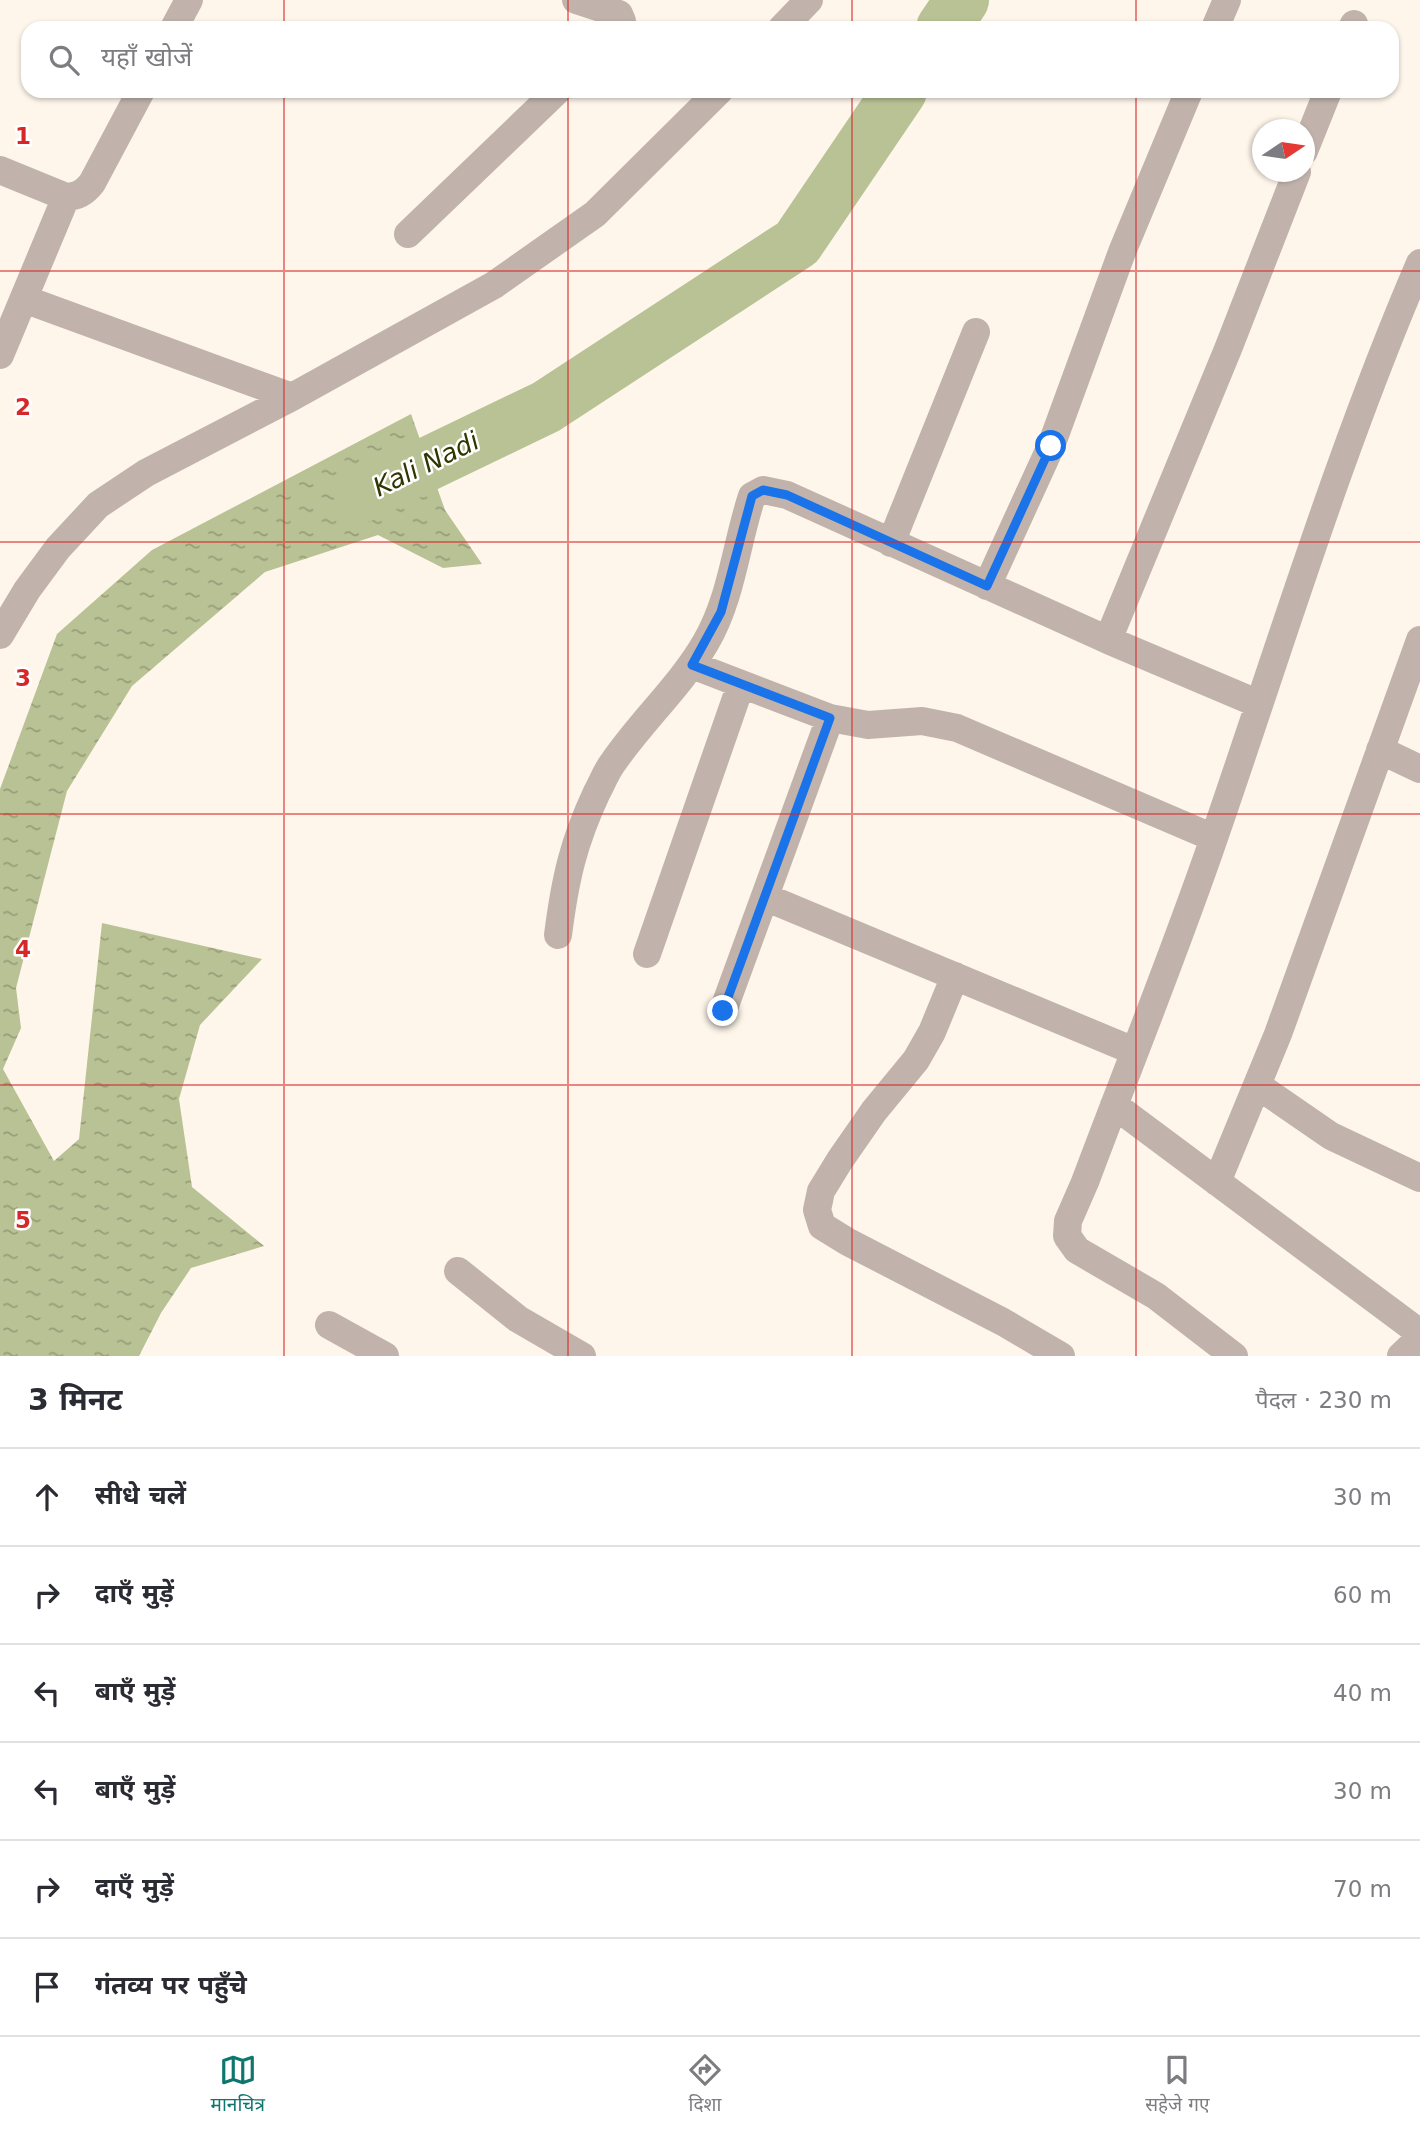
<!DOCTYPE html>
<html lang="hi">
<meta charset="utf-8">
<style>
:root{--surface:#fff;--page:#f7f7f7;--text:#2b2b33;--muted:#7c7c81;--line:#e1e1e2;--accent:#0f766e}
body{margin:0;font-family:"DejaVu Sans","Noto Sans Devanagari",sans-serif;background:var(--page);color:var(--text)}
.compass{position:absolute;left:1252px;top:119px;width:63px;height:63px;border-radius:50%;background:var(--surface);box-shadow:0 2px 5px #0004;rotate:77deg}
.stop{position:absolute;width:21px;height:21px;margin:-16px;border:5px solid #1a73e8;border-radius:50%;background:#fff}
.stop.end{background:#1a73e8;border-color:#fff;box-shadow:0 2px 7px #0008}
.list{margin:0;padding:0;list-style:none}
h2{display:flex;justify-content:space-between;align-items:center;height:91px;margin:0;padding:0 28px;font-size:30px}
h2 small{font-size:23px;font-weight:400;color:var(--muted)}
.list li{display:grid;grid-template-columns:46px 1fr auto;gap:21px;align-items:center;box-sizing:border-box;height:98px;padding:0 28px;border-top:2px solid var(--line)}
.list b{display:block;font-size:26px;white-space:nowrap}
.list em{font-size:23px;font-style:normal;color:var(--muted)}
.icon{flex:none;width:38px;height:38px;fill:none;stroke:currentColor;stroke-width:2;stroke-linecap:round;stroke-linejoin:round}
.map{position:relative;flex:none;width:1420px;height:1356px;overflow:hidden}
.search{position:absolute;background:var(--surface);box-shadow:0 2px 5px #0004;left:21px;right:21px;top:21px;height:77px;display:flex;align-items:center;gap:18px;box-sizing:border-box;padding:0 24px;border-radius:21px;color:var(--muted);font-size:26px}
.sheet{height:679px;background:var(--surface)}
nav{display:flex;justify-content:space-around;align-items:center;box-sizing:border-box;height:98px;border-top:2px solid var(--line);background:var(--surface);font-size:19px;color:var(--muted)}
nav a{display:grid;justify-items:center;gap:4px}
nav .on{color:var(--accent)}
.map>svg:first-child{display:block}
</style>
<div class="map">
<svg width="1420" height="1356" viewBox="0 0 1420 1356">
<defs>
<pattern id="water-ripples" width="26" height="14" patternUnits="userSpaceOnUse" patternTransform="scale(1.75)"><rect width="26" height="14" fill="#b9c295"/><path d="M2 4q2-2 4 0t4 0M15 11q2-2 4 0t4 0" fill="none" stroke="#979d79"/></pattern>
</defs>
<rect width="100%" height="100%" fill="#fef6eb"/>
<path fill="url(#water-ripples)" d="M 411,414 L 445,510 L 482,564 L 443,568 L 378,535 L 265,572 L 132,686 L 67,791 L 16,988 L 21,1028 L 3,1069 L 54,1161 L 79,1139 L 102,923 L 262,959 L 200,1025 L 179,1099 L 192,1187 L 264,1246 L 191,1268 L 161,1313 L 139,1356 L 0,1356 L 0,789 L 57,634 L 152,550 Z"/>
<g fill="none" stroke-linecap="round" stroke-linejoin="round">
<path stroke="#b9c295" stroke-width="54" d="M 943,28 L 962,0
M 361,496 L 546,407 L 797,243 L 900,91"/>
<path stroke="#c1b3ac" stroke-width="28" d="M 576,0 L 619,14 L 622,21 L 621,28
M 174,28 L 189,0
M 782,28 L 809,0
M 1215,28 L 1227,0
M 1352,28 L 1354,24
M 1304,151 L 1328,91
M 0,170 L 66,197 C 78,196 84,193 92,183 L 141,91
M 408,234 L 557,91
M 24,299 L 292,397
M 0,355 L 66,197
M 891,543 L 976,332
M 987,586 L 1051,446 L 1122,252 L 1189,91
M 0,635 L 27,590 L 58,548 L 98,505 L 146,473 L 292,397 L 494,285 L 595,214 L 719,91
M 1108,640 L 1228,349 L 1297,172
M 692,665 L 830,718 L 868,725 L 922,721 L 957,728 L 1214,838
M 1380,750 L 1420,769
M 765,897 L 1134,1051
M 558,935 C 565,880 573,843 597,792 C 602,783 606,772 612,764 C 641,721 680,687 706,642 C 732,597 736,544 752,496 L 763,490 L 787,495 L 1108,640 L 1259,704
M 647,954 L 741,684
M 955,976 L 932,1032 L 916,1060 L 874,1111 L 840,1160 L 821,1191 L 817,1210 L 822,1226 L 848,1242 L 1003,1322 L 1061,1356
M 723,1011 L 830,718
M 1257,1085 L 1331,1136 L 1420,1178
M 1114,1105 L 1420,1333
M 1217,1182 L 1278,1034 L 1420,640
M 458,1271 L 518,1319 L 582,1356
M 329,1325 L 385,1356
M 1234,1356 L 1156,1296 L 1077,1250 L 1067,1236 L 1068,1221 L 1085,1182 C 1128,1067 1175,952 1215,835 C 1281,644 1340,449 1420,263
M 1401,1356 L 1420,1338"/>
</g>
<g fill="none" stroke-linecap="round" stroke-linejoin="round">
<path stroke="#1a73e8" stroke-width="9" d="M 723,1011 L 830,718 L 692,665 L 721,612 L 752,496 L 763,490 L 787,495 L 987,586 L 1051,446"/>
</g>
<path fill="none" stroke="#d62828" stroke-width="2" stroke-opacity="0.55" d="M 284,0 L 284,28M 568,0 L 568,28M 852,0 L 852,28M 1136,0 L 1136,28M 284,91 L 284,1356M 568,91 L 568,1356M 852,91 L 852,1356M 1136,91 L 1136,1356M 0,271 L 1420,271M 0,542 L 1420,542M 0,814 L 1420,814M 0,1085 L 1420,1085"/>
<g text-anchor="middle" stroke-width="5" stroke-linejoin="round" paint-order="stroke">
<g font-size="26" font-style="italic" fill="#303600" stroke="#fff">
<text transform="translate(426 464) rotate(-26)" y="9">Kali Nadi</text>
</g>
</g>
<g font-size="23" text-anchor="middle" font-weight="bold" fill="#d62828" stroke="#fff" stroke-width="5" stroke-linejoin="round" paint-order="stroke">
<text x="23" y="144">1</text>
<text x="23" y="415">2</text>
<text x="23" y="686">3</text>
<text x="23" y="957">4</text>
<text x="23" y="1228">5</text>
</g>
</svg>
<svg class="compass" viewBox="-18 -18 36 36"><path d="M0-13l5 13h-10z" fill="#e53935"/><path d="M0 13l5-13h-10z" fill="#7c7c81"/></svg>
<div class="stop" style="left:1051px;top:446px"></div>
<div class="stop end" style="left:723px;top:1011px"></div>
<div class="search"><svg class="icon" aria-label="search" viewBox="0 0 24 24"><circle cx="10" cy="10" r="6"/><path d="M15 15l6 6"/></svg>यहाँ खोजें</div>
</div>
<section class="sheet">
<h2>3 मिनट<small>पैदल · 230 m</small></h2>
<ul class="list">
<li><svg class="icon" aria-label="ahead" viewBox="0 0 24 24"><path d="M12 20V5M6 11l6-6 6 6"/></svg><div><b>सीधे चलें</b></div><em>30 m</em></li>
<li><svg class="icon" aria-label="right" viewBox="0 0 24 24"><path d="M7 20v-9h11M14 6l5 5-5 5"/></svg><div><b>दाएँ मुड़ें</b></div><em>60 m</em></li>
<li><svg class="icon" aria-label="left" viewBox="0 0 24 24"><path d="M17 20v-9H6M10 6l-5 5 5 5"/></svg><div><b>बाएँ मुड़ें</b></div><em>40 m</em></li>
<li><svg class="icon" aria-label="left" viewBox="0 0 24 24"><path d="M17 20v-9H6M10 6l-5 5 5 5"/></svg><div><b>बाएँ मुड़ें</b></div><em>30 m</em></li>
<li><svg class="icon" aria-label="right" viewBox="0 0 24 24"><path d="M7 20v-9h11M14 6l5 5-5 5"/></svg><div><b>दाएँ मुड़ें</b></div><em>70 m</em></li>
<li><svg class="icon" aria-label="arrive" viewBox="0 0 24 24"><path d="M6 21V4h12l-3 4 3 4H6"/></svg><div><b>गंतव्य पर पहुँचे</b></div></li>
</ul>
</section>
<nav>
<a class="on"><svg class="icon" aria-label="map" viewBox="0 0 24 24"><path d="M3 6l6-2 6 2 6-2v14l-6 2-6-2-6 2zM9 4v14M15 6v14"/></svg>मानचित्र</a>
<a><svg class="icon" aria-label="directions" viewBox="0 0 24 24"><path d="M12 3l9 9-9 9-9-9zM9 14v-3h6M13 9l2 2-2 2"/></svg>दिशा</a>
<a><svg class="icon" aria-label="saved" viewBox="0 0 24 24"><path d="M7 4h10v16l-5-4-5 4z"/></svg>सहेजे गए</a>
</nav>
